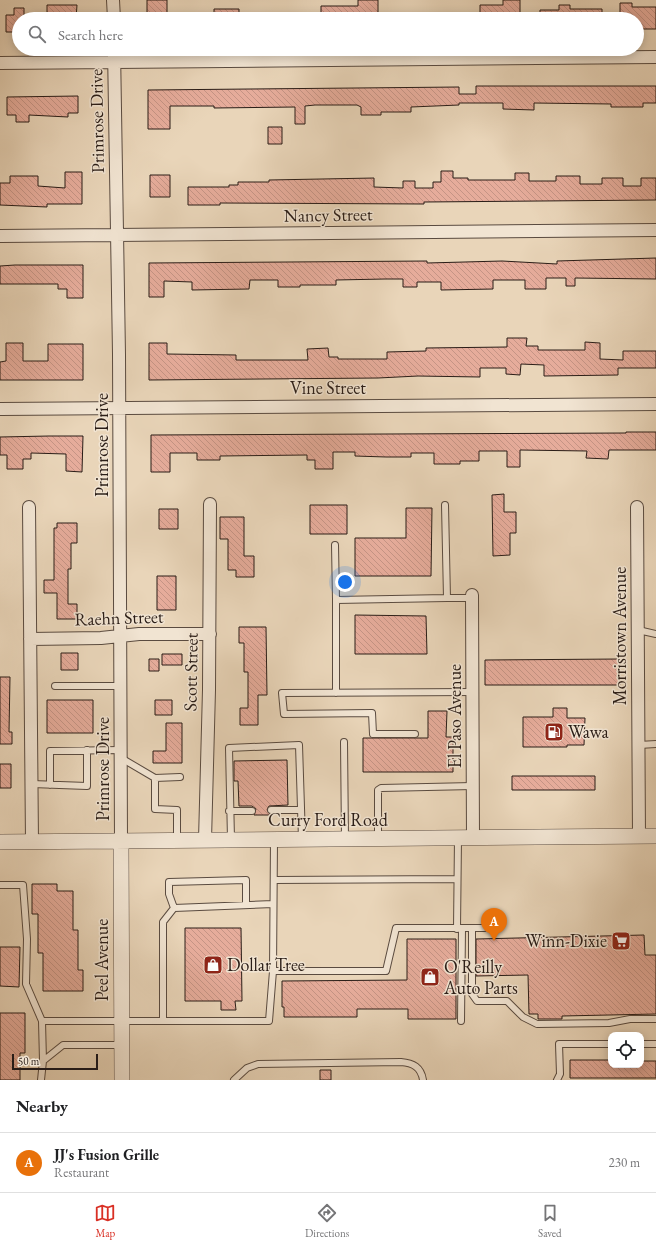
<!DOCTYPE html>
<style>
:root{--surface:#fff;--page:#f6f6f6;--text:#202124;--muted:#757577;--line:#e0e0e0;--accent:#d93025}
body{margin:0;font-family:"EB Garamond",serif;background:var(--page);color:var(--text)}
.controls{position:absolute;right:12px;bottom:12px;display:grid;overflow:hidden;border-radius:8px;box-shadow:0 2px 10px #0003}
.controls button{width:36px;height:36px;display:grid;place-items:center;padding:0;border:0;border-bottom:1px solid var(--line);background:var(--surface);color:var(--text);font:20px sans-serif}
.scale{position:absolute;left:12px;bottom:10px;width:86px;box-sizing:border-box;padding-left:4px;border:2px solid #2a1d17;border-top:0;font-size:11px;line-height:14px;white-space:nowrap;color:#2a1d17;-webkit-text-stroke:3px #f1e4d2;paint-order:stroke}
.you{position:absolute;left:345px;top:582px;width:14px;height:14px;margin:-10px;border:3px solid #fff;border-radius:50%;background:#1a73e8;box-shadow:0 0 0 6px #1a73e833}
.badge{display:grid;place-items:center;width:26px;height:26px;border-radius:50%;background:var(--accent);color:#fff;font-size:13px;font-weight:700}
.pin{position:absolute;translate:-50% -33px;filter:drop-shadow(0 1px 2px #0008)}
.pin::after{content:'';position:absolute;top:21px;width:14px;height:12px;background:inherit;clip-path:polygon(0 0,100% 0,50% 100%)}
.list{margin:0;padding:0;list-style:none}
h2{display:flex;justify-content:space-between;align-items:center;height:52px;margin:0;padding:0 16px;font-size:17px}
h2 small{font-size:13px;font-weight:400;color:var(--muted)}
.list li{display:grid;grid-template-columns:26px 1fr auto;gap:12px;align-items:center;box-sizing:border-box;height:60px;padding:0 16px;border-top:1px solid var(--line)}
.list b{display:block;font-size:15px;white-space:nowrap}
.list p{margin:0;font-size:13px;white-space:nowrap;color:var(--muted)}
.list em{font-size:13px;font-style:normal;color:var(--muted)}
.icon{flex:none;width:22px;height:22px;fill:none;stroke:currentColor;stroke-width:2;stroke-linecap:round;stroke-linejoin:round}
.map{position:relative;flex:none;width:656px;height:1080px;overflow:hidden}
.search{position:absolute;background:var(--surface);box-shadow:0 2px 10px #0003;left:12px;right:12px;top:12px;height:44px;display:flex;align-items:center;gap:10px;box-sizing:border-box;padding:0 14px;border-radius:22px;color:var(--muted);font-size:15px}
.sheet{height:112px;background:var(--surface)}
nav{display:flex;justify-content:space-around;align-items:center;box-sizing:border-box;height:56px;border-top:1px solid var(--line);background:var(--surface);font-size:11px;color:var(--muted)}
nav a{display:grid;justify-items:center;gap:2px}
nav .on{color:var(--accent)}
.map>svg:first-child{display:block}
</style>
<div class="map">
<svg width="656" height="1080" viewBox="0 0 656 1080">
<defs>
<pattern id="building-back-hatch" width="6" height="6" patternUnits="userSpaceOnUse"><rect width="6" height="6" fill="#e6ac9b"/><path d="M-1 5l2 2M0 0l6 6M5-1l2 2" fill="none" stroke="#c59485"/></pattern>
</defs>
<rect width="100%" height="100%" fill="#e9d5b9"/>
<filter id="stains"><feTurbulence type="fractalNoise" baseFrequency=".005" numOctaves="4"/><feColorMatrix values="0 0 0 0 .2 0 0 0 0 .09 0 0 0 0 .02 0 0 0 .5 -.17"/></filter>
<radialGradient id="worn" r=".72"><stop offset=".6" stop-color="#630" stop-opacity="0"/><stop offset="1" stop-color="#630" stop-opacity=".3"/></radialGradient>
<path fill="url(#building-back-hatch)" stroke="#2a1d17" d="M 147,0 L 167,0 L 167,19 L 147,19 Z
M 358,0 L 378,0 L 378,19 L 321,19 L 321,6 L 358,6 Z
M 503,0 L 520,0 L 520,19 L 480,19 L 480,5 L 503,5 Z
M 620,3 L 632,3 L 632,7 L 656,7 L 656,29 L 637,29 L 637,19 L 620,19 Z
M 47,5 L 77,5 L 76,19 L 47,19 Z
M 559,5 L 570,5 L 570,9 L 602,9 L 602,19 L 540,19 L 540,10 L 559,10 Z
M 14,8 L 24,8 L 24,19 L 19,19 L 19,32 L 6,32 L 6,15 L 14,15 Z
M 214,9 L 239,9 L 239,19 L 214,19 Z
M 476,86 L 656,86 L 656,103 L 643,103 L 643,107 L 611,107 L 611,104 L 534,103 L 534,110 L 503,109 L 503,103 L 459,103 L 459,105 L 411,107 L 411,112 L 381,112 L 381,115 L 361,115 L 361,107 L 357,105 L 315,105 L 305,106 L 305,124 L 295,124 L 295,107 L 214,108 L 214,106 L 170,106 L 170,129 L 148,129 L 148,90 L 459,87 L 459,94 L 476,94 Z
M 78,96 L 78,113 L 68,113 L 68,117 L 29,115 L 29,122 L 16,122 L 16,115 L 7,115 L 7,97 Z
M 268,127 L 282,127 L 282,144 L 268,144 Z
M 441,171 L 453,171 L 453,178 L 468,178 L 468,180 L 515,180 L 515,173 L 529,173 L 529,181 L 556,181 L 556,176 L 580,176 L 580,184 L 602,184 L 602,178 L 623,178 L 623,186 L 641,186 L 641,178 L 656,178 L 656,200 L 424,202 L 424,204 L 220,203 L 220,205 L 188,205 L 188,187 L 229,187 L 229,185 L 238,185 L 238,182 L 269,182 L 269,180 L 374,178 L 374,187 L 403,188 L 403,181 L 415,181 L 415,188 L 433,188 L 433,182 L 441,182 Z
M 65,172 L 82,172 L 82,204 L 47,204 L 47,207 L 0,205 L 0,183 L 10,183 L 10,176 L 38,176 L 38,186 L 65,188 Z
M 150,175 L 170,175 L 170,197 L 150,197 Z
M 656,258 L 656,279 L 575,278 L 575,286 L 566,286 L 566,278 L 546,278 L 546,289 L 525,289 L 525,280 L 493,280 L 493,289 L 441,290 L 441,282 L 417,282 L 417,287 L 403,287 L 403,279 L 385,279 L 336,280 L 336,285 L 300,285 L 300,287 L 278,287 L 278,280 L 250,280 L 249,289 L 192,290 L 192,282 L 164,281 L 164,297 L 149,297 L 149,263 L 427,261 L 427,263 L 502,261 L 557,264 L 557,261 Z
M 15,265 L 83,265 L 83,298 L 67,298 L 67,289 L 58,289 L 58,284 L 0,284 L 0,266 Z
M 507,338 L 527,338 L 526,346 L 538,346 L 538,350 L 585,350 L 585,342 L 600,343 L 600,359 L 623,360 L 623,351 L 656,351 L 656,368 L 618,368 L 618,375 L 544,376 L 544,365 L 521,364 L 520,375 L 506,374 L 506,368 L 480,368 L 480,377 L 418,376 L 378,378 L 149,380 L 149,343 L 167,343 L 167,354 L 236,355 L 236,360 L 308,360 L 307,349 L 328,348 L 329,357 L 338,357 L 338,359 L 387,359 L 387,352 L 426,351 L 426,348 L 507,347 Z
M 6,343 L 23,343 L 23,361 L 48,361 L 48,344 L 83,344 L 83,380 L 0,380 L 0,362 L 6,361 Z
M 626,432 L 656,432 L 656,450 L 609,450 L 608,459 L 586,458 L 587,451 L 520,450 L 520,467 L 507,467 L 507,451 L 479,451 L 479,461 L 460,461 L 460,464 L 434,464 L 434,453 L 411,453 L 411,457 L 386,457 L 355,456 L 355,452 L 333,452 L 333,469 L 315,469 L 315,460 L 307,460 L 307,455 L 220,456 L 220,460 L 197,460 L 197,453 L 170,453 L 170,472 L 151,472 L 151,435 L 626,433 Z
M 49,436 L 83,436 L 82,472 L 66,471 L 66,454 L 31,453 L 31,459 L 23,459 L 23,469 L 7,469 L 7,455 L 0,455 L 0,437 Z
M 504,494 L 504,512 L 516,512 L 516,533 L 510,533 L 510,555 L 493,556 L 492,495 Z
M 310,505 L 347,505 L 347,534 L 310,534 Z
M 406,508 L 432,508 L 431,576 L 355,576 L 355,538 L 406,538 Z
M 159,509 L 178,509 L 178,529 L 159,529 Z
M 220,517 L 244,517 L 244,556 L 254,556 L 254,577 L 236,577 L 236,570 L 228,570 L 228,539 L 220,539 Z
M 57,523 L 77,523 L 77,543 L 71,543 L 71,569 L 68,569 L 68,604 L 77,604 L 77,619 L 57,619 L 57,593 L 44,593 L 44,580 L 54,580 L 54,528 L 57,528 Z
M 157,576 L 176,576 L 176,610 L 157,610 Z
M 355,615 L 426,616 L 427,654 L 355,654 Z
M 239,627 L 266,627 L 267,695 L 258,695 L 258,725 L 240,725 L 240,708 L 248,708 L 248,672 L 244,672 L 244,643 L 239,643 Z
M 61,653 L 78,653 L 78,670 L 61,670 Z
M 162,654 L 182,654 L 182,665 L 162,665 Z
M 149,659 L 159,659 L 159,671 L 149,671 Z
M 620,659 L 620,685 L 485,685 L 485,660 Z
M 0,677 L 10,677 L 9,732 L 12,732 L 12,744 L 0,744 Z
M 47,700 L 93,700 L 93,733 L 47,733 Z
M 155,700 L 172,700 L 172,715 L 155,715 Z
M 553,708 L 567,708 L 567,718 L 585,718 L 584,745 L 567,745 L 567,747 L 523,747 L 523,717 L 553,717 Z
M 428,711 L 447,711 L 446,737 L 453,737 L 453,772 L 363,772 L 363,738 L 428,738 Z
M 166,723 L 182,723 L 182,763 L 153,763 L 153,751 L 166,751 Z
M 287,760 L 288,805 L 269,806 L 267,810 L 271,815 L 254,815 L 256,809 L 252,806 L 239,806 L 238,781 L 234,781 L 234,761 Z
M 0,764 L 11,764 L 11,788 L 0,788 Z
M 512,776 L 595,776 L 595,790 L 512,790 Z
M 32,884 L 57,884 L 57,891 L 73,891 L 73,930 L 78,930 L 78,970 L 83,970 L 83,991 L 43,991 L 43,953 L 38,953 L 38,914 L 32,914 Z
M 185,928 L 241,928 L 242,1001 L 235,1001 L 236,1010 L 221,1010 L 221,1001 L 185,1001 Z
M 644,935 L 645,955 L 656,955 L 656,1014 L 562,1016 L 562,1019 L 538,1019 L 538,1014 L 529,1014 L 528,975 L 476,976 L 476,939 Z
M 407,939 L 456,939 L 456,1019 L 408,1019 L 408,1009 L 357,1009 L 357,1017 L 284,1017 L 284,1007 L 282,1007 L 282,981 L 407,980 Z
M 0,947 L 20,947 L 19,987 L 0,986 Z
M 0,1013 L 25,1013 L 25,1053 L 20,1053 L 20,1080 L 0,1080 Z
M 570,1060 L 611,1060 L 611,1065 L 641,1065 L 641,1061 L 656,1061 L 656,1078 L 570,1078 Z
M 320,1070 L 331,1070 L 331,1080 L 320,1080 Z"/>
<g fill="none" stroke-linecap="round" stroke-linejoin="round">
<defs>
<path id="service" d="M 445,505 L 447,598 L 472,598
M 335,545 L 336,600 L 447,598
M 336,600 L 336,693
M 638,630 L 656,634
M 55,686 L 121,686
M 415,734 L 373,734 L 372,713 L 284,714 L 282,693 L 473,692
M 344,742 L 345,839
M 639,745 L 656,744
M 121,758 L 155,778 L 155,809 L 177,810 L 177,840
M 155,778 L 180,777
M 32,784 L 87,786 L 87,750
M 50,785 L 50,751 L 121,750
M 271,810 L 301,810
M 229,811 L 252,811
M 378,838 L 378,790 L 381,788 L 473,786
M 231,839 L 229,748 L 299,745 L 302,839
M 274,880 L 457,879
M 0,885 L 23,885 L 27,939 L 26,984 L 42,1021 L 43,1061 L 41,1080
M 174,908 L 169,894 L 169,882 L 246,880 L 246,905
M 457,929 L 458,838
M 472,929 L 472,994 L 477,1001 L 507,1001 L 523,1017 L 537,1024 L 609,1023 L 630,1019 L 656,1019
M 273,971 L 386,971 L 396,928 L 484,928
M 42,1021 L 269,1021 L 273,971 L 274,840
M 163,1021 L 163,922 L 174,908 L 273,904
M 461,1021 L 462,929
M 641,1044 L 656,1044
M 43,1061 L 63,1045 L 122,1045
M 234,1080 L 247,1068 L 258,1064 L 401,1062 C 413,1063 421,1067 423,1080
M 557,1080 L 560,1074 L 559,1044 L 611,1044"/>
<path id="minor" d="M 113,0 L 114,19
M 114,49 L 119,354 L 121,840
M 0,63 L 656,57
M 0,236 L 656,230
M 0,409 L 656,404
M 29,507 L 32,842
M 637,507 L 639,836
M 472,595 L 473,838
M 30,639 L 101,638 L 139,634 L 210,634
M 205,840 L 209,690 L 210,504"/>
<path id="tertiary" d="M 121,840 L 122,1080
M 0,842 L 656,836"/>
</defs>
<use href="#service" stroke="#5a4b40" stroke-width="8"/>
<use href="#minor" stroke="#5a4b40" stroke-width="14"/>
<use href="#tertiary" stroke="#5a4b40" stroke-width="16"/>
<use href="#service" stroke="#f1e4d2" stroke-width="6"/>
<use href="#minor" stroke="#f1e4d2" stroke-width="12"/>
<use href="#tertiary" stroke="#f1e4d2" stroke-width="15"/>
</g>
<defs>
<symbol id="fuel-square" viewBox="-11 -11 22 22"><rect x="-9" y="-9" width="18" height="18" rx="4" fill="#8f2418" stroke="#f1e4d2"/><path d="M-5.5-6h7V0h2V4h1.3V-2.5L3-4.5l.8-.8L6-3V5H2.5V1h-1V6h-7ZM-4.2-4.7v3.2H.2V-4.7Z" fill="#fff"/></symbol>
<symbol id="supermarket-square" viewBox="-11 -11 22 22"><rect x="-9" y="-9" width="18" height="18" rx="4" fill="#8f2418" stroke="#f1e4d2"/><path d="M-6-5.5h2.5l.6 2H6L4.5 2H-2.5L-4.4-4H-6ZM-1.5 3.2a1.3 1.3 0 1 0 .1 0ZM3 3.2a1.3 1.3 0 1 0 .1 0Z" fill="#fff"/></symbol>
<symbol id="shop-square" viewBox="-11 -11 22 22"><rect x="-9" y="-9" width="18" height="18" rx="4" fill="#8f2418" stroke="#f1e4d2"/><path d="M-5-2.5h2.3a2.7 3.5 0 0 1 5.4 0H5L5.5 6h-11ZM-1.5-2.5h3a1.5 2.3 0 0 0-3 0Z" fill="#fff"/></symbol>
</defs>
<g fill-rule="evenodd">
<use href="#fuel-square" x="543" y="721" width="22" height="22"/>
<use href="#supermarket-square" x="610" y="930" width="22" height="22"/>
<use href="#shop-square" x="202" y="954" width="22" height="22"/>
<use href="#shop-square" x="419" y="966" width="22" height="22"/>
</g>
<g text-anchor="middle" stroke-width="3" stroke-linejoin="round" paint-order="stroke">
<g font-size="18" fill="#2a1d17" stroke="#f1e4d2">
<text transform="translate(97 121) rotate(-91)" y="6">Primrose Drive</text>
<text transform="translate(328 215) rotate(-1)" y="6">Nancy Street</text>
<text x="328" y="394">Vine Street</text>
<text transform="translate(102 445) rotate(-90)" y="6">Primrose Drive</text>
<text transform="translate(119 618) rotate(-2)" y="6">Raehn Street</text>
<text transform="translate(620 636) rotate(-90)" y="6">Morristown Avenue</text>
<text transform="translate(191 672) rotate(-89)" y="6">Scott Street</text>
<text transform="translate(455 716) rotate(-90)" y="6">El Paso Avenue</text>
<text transform="translate(103 769) rotate(-90)" y="6">Primrose Drive</text>
<text x="328" y="826">Curry Ford Road</text>
<text transform="translate(102 960) rotate(-90)" y="6">Peel Avenue</text>
</g>
<g font-size="18" fill="#2a1d17" stroke="#f1e4d2" text-anchor="start">
<text x="568" y="738">Wawa</text>
<text x="607" y="947" text-anchor="end">Winn-Dixie</text>
<text x="227" y="971">Dollar Tree</text>
<text x="444" y="973">O'Reilly<tspan x="444" dy="21">Auto Parts</tspan></text>
</g>
</g>
<rect width="100%" height="100%" filter="url(#stains)"/>
<rect width="100%" height="100%" fill="url(#worn)"/>
</svg>
<div class="controls">
<button><svg class="icon" aria-label="locate" viewBox="0 0 24 24"><circle cx="12" cy="12" r="6"/><path d="M12 2v4M12 18v4M2 12h4M18 12h4"/></svg></button>
</div>
<div class="scale">50 m</div>
<div class="you"></div>
<div class="pin badge" style="left:494px;top:941px;background:#e8710a">A</div>
<div class="search"><svg class="icon" aria-label="search" viewBox="0 0 24 24"><circle cx="10" cy="10" r="6"/><path d="M15 15l6 6"/></svg>Search here</div>
</div>
<section class="sheet">
<h2>Nearby<small></small></h2>
<ul class="list">
<li><span class="badge" style="background:#e8710a">A</span><div><b>JJ's Fusion Grille</b><p>Restaurant</p></div><em>230 m</em></li>
</ul>
</section>
<nav>
<a class="on"><svg class="icon" aria-label="map" viewBox="0 0 24 24"><path d="M3 6l6-2 6 2 6-2v14l-6 2-6-2-6 2zM9 4v14M15 6v14"/></svg>Map</a>
<a><svg class="icon" aria-label="directions" viewBox="0 0 24 24"><path d="M12 3l9 9-9 9-9-9zM9 14v-3h6M13 9l2 2-2 2"/></svg>Directions</a>
<a><svg class="icon" aria-label="saved" viewBox="0 0 24 24"><path d="M7 4h10v16l-5-4-5 4z"/></svg>Saved</a>
</nav>
